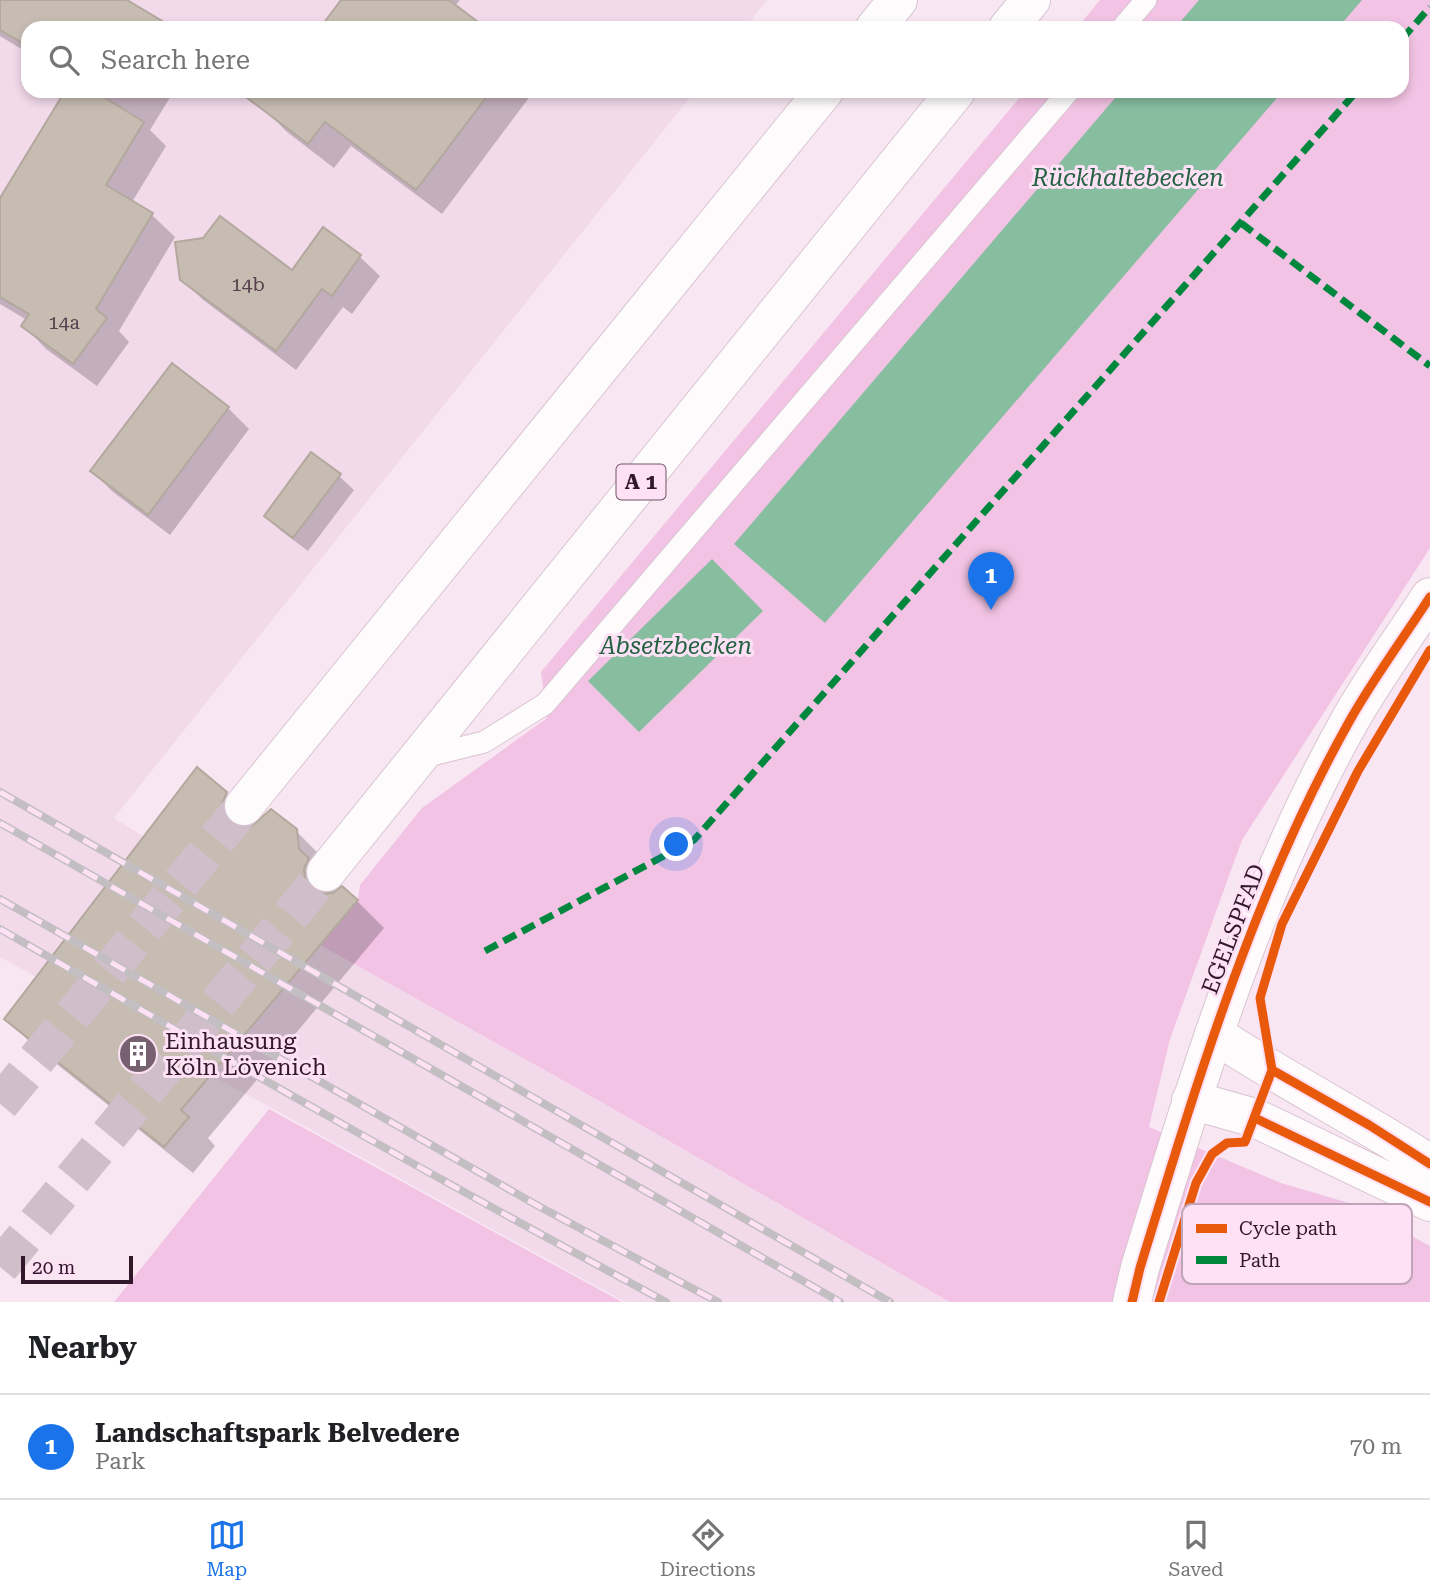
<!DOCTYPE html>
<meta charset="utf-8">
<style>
:root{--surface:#fff;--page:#f6f6f6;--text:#202124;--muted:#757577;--line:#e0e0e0;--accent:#1a73e8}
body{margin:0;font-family:"Roboto Serif",serif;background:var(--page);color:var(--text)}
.scale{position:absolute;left:21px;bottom:18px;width:112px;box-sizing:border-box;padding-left:7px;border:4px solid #31182a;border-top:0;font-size:19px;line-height:24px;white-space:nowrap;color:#31182a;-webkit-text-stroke:5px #fee1f5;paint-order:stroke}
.you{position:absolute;left:677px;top:845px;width:24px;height:24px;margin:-18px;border:5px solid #fff;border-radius:50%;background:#1a73e8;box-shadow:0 0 0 10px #1a73e833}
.badge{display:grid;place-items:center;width:46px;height:46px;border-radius:50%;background:var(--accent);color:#fff;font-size:23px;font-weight:700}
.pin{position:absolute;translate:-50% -58px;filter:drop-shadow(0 2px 4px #0008)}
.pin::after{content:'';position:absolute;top:37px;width:24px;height:21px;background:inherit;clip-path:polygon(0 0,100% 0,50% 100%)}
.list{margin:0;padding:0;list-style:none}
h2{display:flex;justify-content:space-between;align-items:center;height:91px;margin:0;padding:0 28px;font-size:30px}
h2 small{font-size:23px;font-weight:400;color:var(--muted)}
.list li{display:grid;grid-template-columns:46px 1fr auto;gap:21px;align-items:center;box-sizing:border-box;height:105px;padding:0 28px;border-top:2px solid var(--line)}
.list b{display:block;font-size:26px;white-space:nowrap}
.list p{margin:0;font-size:23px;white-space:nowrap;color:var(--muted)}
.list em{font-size:23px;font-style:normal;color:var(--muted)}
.icon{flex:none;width:38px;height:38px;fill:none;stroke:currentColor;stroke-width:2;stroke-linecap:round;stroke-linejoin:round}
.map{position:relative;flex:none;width:1430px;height:1302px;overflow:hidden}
.search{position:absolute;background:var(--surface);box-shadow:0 4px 10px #0003;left:21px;right:21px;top:21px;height:77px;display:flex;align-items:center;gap:18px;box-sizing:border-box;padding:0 24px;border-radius:21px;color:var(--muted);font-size:26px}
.sheet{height:196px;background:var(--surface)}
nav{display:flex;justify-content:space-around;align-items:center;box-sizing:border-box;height:98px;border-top:2px solid var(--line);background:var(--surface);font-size:19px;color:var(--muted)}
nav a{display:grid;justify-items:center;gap:4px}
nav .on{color:var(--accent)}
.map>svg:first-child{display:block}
</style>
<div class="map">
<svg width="1430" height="1302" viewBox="0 0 1430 1302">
<rect width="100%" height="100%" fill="#f8e7f2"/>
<path fill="#f3daeb" d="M 0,0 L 767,0 L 745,28 L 28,28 L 28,91 L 695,91 L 114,818 L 144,837 L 36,977 L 0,957 Z
M 320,945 L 573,1086 L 950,1302 L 625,1302 L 211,1075 Z"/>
<path fill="#f2c3e4" d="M 1100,0 L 1430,0 L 1430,548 L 1242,840 L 1170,1039 L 1149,1127 L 1281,1183 L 1349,1203 L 1430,1246 L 1430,1302 L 950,1302 L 573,1086 L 320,945 L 358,900 L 360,885 L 422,808 L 547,718 L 541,672 L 1025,91 L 1402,91 L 1402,28 L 1077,28 Z
M 269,1109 L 622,1302 L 114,1302 Z"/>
<path fill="#87bea0" d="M 1199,0 L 1362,0 L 1338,28 L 1175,28 Z
M 1121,91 L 1283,91 L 825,623 L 734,544 Z
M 712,559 L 763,611 L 639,732 L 588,681 Z"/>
<path fill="#0003" d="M 0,0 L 124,0 L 171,28 L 28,28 L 28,53 L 0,36 Z
M 343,0 L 460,0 L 455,6 L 484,28 L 322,28 Z
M 67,91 L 174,91 L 150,130 L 166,146 L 132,202 L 152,215 L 175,237 L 119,331 L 129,342 L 97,386 L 46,349 L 24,326 L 27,320 L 0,304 L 0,201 Z
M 274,91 L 534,91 L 442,214 L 351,146 L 334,168 L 287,132 L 262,107 Z
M 323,230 L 360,257 L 380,276 L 352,314 L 343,307 L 296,370 L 202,299 L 182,279 L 292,272 Z
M 228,408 L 249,429 L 170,535 L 113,492 L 92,471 Z
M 339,476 L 354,490 L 308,551 L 280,530 L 266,516 Z
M 226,793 L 254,821 L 250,830 L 296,831 L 324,859 L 336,887 L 332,895 L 357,901 L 384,928 L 208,1138 L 215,1146 L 193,1173 L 34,1046 L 6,1018 Z"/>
<path fill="#c6bcb2" stroke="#b3a89e" stroke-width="2" d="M 0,0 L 127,0 L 174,28 L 28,28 L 28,46 L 0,30 Z
M 341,0 L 449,0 L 486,28 L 320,28 Z
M 65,91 L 94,91 L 144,122 L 106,185 L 153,213 L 96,309 L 107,318 L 73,364 L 21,326 L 29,314 L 0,297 L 0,198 Z
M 238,91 L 491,91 L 416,190 L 325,122 L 308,144 Z
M 220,216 L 292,270 L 323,227 L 361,255 L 332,296 L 322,289 L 276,351 L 180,280 L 175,242 L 203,238 Z
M 172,363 L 229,407 L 148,515 L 90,471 Z
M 311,452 L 341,474 L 293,538 L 264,516 Z
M 197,767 L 227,792 L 222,803 L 223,813 L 230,822 L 240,827 L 251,827 L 271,809 L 297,829 L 299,849 L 309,858 L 304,869 L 305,879 L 312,889 L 323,894 L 333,893 L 342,886 L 358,900 L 181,1110 L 189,1117 L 164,1147 L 4,1019 Z"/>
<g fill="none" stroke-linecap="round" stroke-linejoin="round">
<path stroke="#d0beca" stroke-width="38" stroke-dasharray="38 19" stroke-linecap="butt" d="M 0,1104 L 244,806
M 0,1267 L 326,872"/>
<defs>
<path id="lane" d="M 1122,28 L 1146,0
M 420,758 L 484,742 L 545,704 L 1069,91"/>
<path id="street" d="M 1214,1034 C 1284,1080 1359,1118 1430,1164
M 1191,1100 L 1255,1118 L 1430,1202"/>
<path id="secondary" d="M 1132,1302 L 1140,1268 C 1197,1082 1253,893 1349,722 C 1373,679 1403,639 1430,597"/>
<path id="highway" d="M 875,28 L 898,0
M 1008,28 L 1031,0
M 244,806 L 824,91
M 326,872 L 956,91"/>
</defs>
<use href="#lane" stroke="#d9c4d2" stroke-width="23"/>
<use href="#street" stroke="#d9c4d2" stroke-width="40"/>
<use href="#secondary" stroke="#d9c4d2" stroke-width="40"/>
<use href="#highway" stroke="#d9c4d2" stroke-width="40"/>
<use href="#lane" stroke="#fefbfd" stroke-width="21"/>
<use href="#street" stroke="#fefbfd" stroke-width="38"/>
<use href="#secondary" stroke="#fefbfd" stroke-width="38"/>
<use href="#highway" stroke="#fefbfd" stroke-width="38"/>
<defs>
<path id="rail" d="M 0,792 L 890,1302
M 0,823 L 840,1302
M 0,899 L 540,1207 L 718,1302
M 0,929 C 221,1056 442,1182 666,1302"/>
</defs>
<use href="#rail" stroke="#c3bec2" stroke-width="8"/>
<use href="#rail" stroke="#fee1f5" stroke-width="5" stroke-dasharray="16" stroke-linecap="butt"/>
<path stroke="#00873e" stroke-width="7" stroke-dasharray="14 7" stroke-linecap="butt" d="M 1402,39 L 1430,7
M 1241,223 L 1430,366
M 485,951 L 694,840 L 1357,91"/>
<defs>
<path id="cycleway" d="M 1272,1070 L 1369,1125 L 1430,1164
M 1255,1118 L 1430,1202
M 1132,1302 L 1140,1268 C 1197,1082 1253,893 1349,722 C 1373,679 1403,639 1430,597
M 1159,1302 L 1196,1183 L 1212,1154 L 1227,1143 L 1245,1142 L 1272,1070 L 1260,998 L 1282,924 L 1358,771 L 1430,650"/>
</defs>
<use href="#cycleway" stroke="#fee1f5" stroke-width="13"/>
<use href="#cycleway" stroke="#e8590c" stroke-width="9"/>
</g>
<defs>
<symbol id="building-disc" viewBox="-11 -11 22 22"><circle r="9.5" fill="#776070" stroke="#fee1f5"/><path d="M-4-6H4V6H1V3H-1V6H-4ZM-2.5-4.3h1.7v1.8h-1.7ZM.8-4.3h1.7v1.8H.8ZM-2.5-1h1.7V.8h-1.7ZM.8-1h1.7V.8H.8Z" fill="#fff"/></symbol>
</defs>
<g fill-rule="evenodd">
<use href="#building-disc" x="116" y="1032" width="44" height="44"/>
</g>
<g text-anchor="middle" stroke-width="6" stroke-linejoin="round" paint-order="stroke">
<g font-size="19" fill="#56414c">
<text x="248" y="291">14b</text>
<text x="64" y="329">14a</text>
</g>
<rect fill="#fee1f5" stroke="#6e5467" stroke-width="2" x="616.5" y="464.5" width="49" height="35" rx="5"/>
<g font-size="21" font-weight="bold" fill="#31182a">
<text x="641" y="489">A 1</text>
</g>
<g font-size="23" fill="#31182a" stroke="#fee1f5">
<text transform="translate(1233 929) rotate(-69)" y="8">EGELSPFAD</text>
</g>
<g font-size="23" fill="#31182a" stroke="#fee1f5" text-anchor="start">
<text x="165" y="1049">Einhausung<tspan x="165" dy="26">Köln Lövenich</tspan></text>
</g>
<g font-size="24" font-style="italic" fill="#236242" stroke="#fee1f5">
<text x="1128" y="186">Rückhaltebecken</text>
<text x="676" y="654">Absetzbecken</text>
</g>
</g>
<rect x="1182" y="1204" width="230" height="80" rx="10" fill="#fee1f5" stroke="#c0a5b8" stroke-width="2"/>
<rect x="1196" y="1224" width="31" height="9" fill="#e8590c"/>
<rect x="1196" y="1256" width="31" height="8" fill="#00873e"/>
<g font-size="19" fill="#31182a">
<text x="1239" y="1235">Cycle path</text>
<text x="1239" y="1267">Path</text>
</g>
</svg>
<div class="scale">20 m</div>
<div class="you"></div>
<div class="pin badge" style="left:991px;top:610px">1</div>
<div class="search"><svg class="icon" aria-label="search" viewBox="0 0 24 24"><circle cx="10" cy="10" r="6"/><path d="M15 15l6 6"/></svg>Search here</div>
</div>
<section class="sheet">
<h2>Nearby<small></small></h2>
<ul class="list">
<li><span class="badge">1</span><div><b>Landschaftspark Belvedere</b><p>Park</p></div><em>70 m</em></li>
</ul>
</section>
<nav>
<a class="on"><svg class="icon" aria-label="map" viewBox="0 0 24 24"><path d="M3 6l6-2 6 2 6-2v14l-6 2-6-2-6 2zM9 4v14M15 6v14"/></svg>Map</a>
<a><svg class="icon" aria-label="directions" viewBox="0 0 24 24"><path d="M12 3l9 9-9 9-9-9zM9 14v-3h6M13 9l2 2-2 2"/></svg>Directions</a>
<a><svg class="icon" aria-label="saved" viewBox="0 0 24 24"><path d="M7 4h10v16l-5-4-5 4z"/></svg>Saved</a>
</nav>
